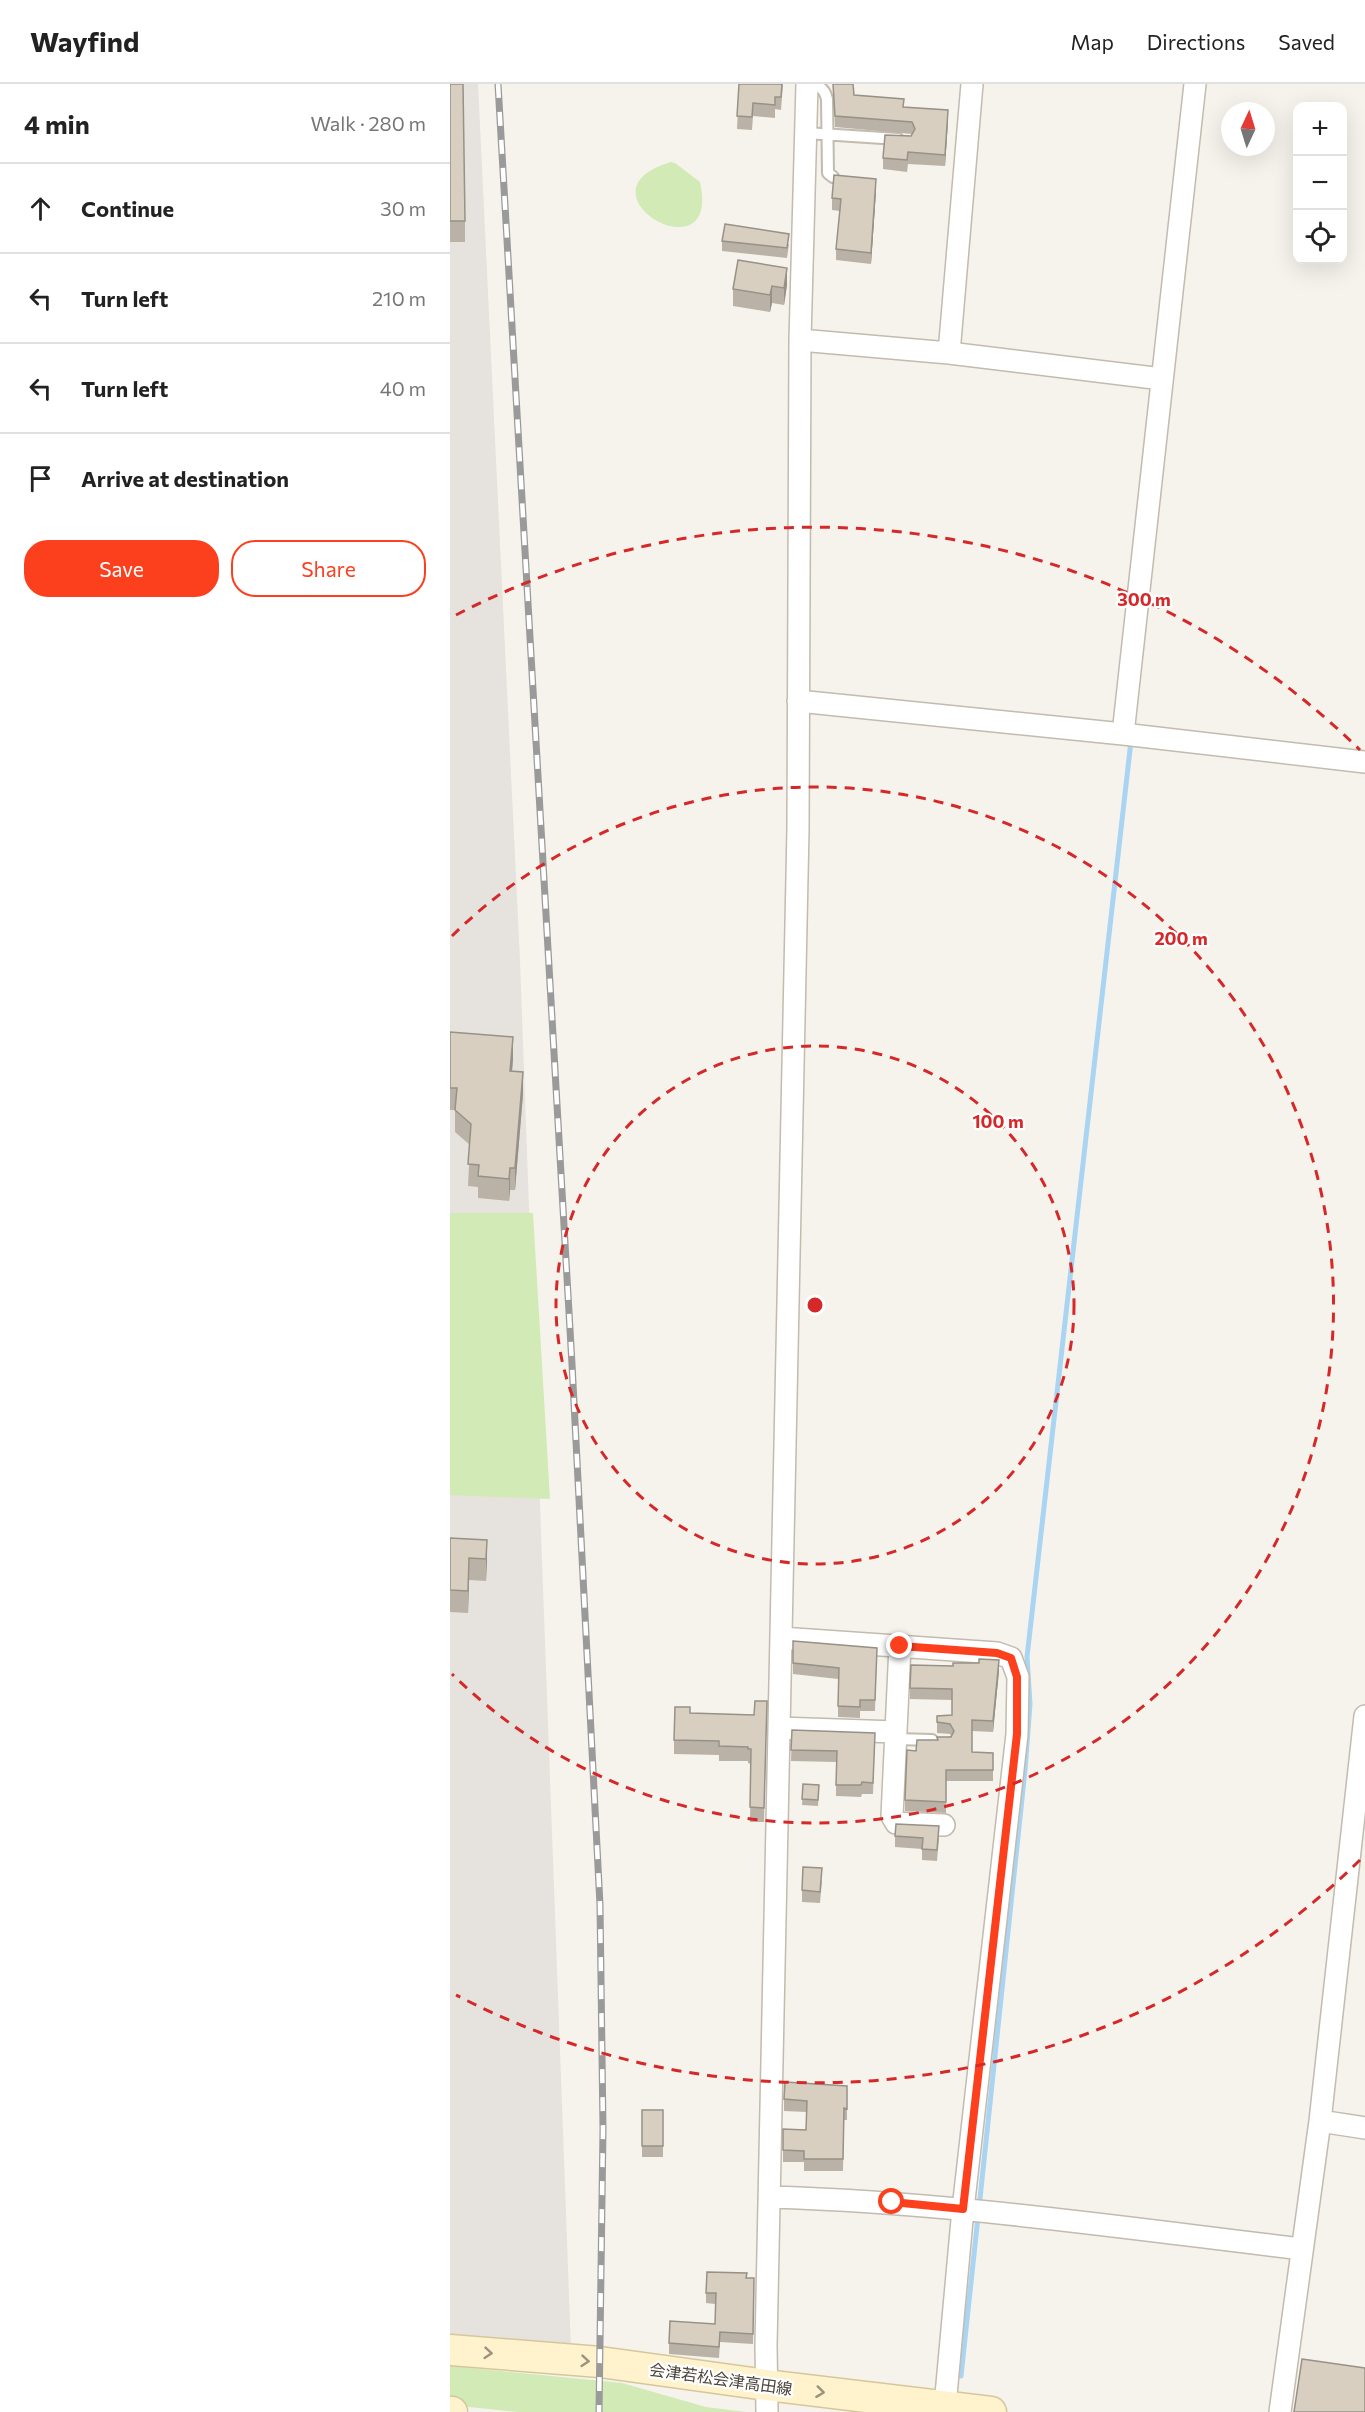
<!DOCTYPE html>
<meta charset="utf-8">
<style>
:root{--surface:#fff;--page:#f6f6f6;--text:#222;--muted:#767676;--line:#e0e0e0;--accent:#fc3f1d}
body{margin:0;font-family:Commissioner,"Noto Sans JP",sans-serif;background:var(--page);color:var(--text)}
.controls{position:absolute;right:18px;top:18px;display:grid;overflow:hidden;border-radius:12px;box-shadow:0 6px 24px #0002}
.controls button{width:54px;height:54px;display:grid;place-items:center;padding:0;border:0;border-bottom:2px solid var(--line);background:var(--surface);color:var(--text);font:30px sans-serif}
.compass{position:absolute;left:771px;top:18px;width:54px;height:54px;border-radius:50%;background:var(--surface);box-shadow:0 6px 24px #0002;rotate:4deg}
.stop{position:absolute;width:18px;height:18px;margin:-14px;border:4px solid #fc3f1d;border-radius:50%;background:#fff}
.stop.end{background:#fc3f1d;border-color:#fff;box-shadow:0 2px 6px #0008}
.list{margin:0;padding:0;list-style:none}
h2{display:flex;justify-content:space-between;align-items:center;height:78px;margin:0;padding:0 24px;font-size:26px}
h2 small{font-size:20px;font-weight:400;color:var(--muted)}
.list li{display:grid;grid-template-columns:39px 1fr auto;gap:18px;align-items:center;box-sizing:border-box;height:90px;padding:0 24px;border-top:2px solid var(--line)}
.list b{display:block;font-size:22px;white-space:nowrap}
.list em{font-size:20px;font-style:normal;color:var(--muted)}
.actions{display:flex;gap:12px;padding:18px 24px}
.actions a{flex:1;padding:14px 0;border:2px solid var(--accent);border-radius:24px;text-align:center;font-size:21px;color:var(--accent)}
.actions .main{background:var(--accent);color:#fff}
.icon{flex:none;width:33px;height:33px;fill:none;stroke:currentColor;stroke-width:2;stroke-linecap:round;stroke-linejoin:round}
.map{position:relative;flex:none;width:915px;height:2328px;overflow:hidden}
header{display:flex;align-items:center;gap:36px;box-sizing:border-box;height:84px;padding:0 30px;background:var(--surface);border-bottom:2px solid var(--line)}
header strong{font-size:28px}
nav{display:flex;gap:33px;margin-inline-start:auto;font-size:21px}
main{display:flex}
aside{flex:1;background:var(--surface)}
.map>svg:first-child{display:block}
</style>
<header>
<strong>Wayfind</strong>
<nav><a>Map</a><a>Directions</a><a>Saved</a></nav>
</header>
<main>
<aside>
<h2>4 min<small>Walk · 280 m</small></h2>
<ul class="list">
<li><svg class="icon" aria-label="ahead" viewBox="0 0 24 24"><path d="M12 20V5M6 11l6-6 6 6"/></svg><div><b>Continue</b></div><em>30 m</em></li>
<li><svg class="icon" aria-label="left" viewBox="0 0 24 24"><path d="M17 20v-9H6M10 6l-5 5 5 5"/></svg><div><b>Turn left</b></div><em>210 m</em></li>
<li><svg class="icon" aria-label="left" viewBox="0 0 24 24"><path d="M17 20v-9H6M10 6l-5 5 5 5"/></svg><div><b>Turn left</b></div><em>40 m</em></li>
<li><svg class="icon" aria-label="arrive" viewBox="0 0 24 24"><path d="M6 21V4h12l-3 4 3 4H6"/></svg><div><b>Arrive at destination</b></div></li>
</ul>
<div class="actions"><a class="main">Save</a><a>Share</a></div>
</aside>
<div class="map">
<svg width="915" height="2328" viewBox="0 0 915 2328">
<rect width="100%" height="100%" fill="#f6f3ec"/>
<path fill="#e6e2dd" d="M 0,0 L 28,0 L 70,877 L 121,2266 L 0,2254 Z"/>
<path fill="#d2eab5" d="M 221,78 L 225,79 L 250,98 C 272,196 119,108 221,78 Z
M 0,1129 L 83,1129 L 100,1415 L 0,1411 Z
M 0,2282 L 172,2299 L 256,2323 L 296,2328 L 68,2328 L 0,2321 Z"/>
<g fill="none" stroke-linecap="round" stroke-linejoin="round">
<path stroke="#a9d4f2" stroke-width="5" d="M 529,2124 L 575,1686 L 580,1620 L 577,1573 L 681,657
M 511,2292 L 528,2133"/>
<defs>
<path id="lane" d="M 357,1 C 368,1 374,3 377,15 L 378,89 L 383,93
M 356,49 L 448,55
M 446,1655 L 482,1656"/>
<path id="street" d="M 350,256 L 499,269 L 712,295
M 499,269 L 522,0
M 348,617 L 673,650 L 915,678
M 673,650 L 745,0
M 331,1554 L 547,1569 L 561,1574 L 568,1593 L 567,1650 L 513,2125 L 495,2322
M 450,1562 L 442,1732 L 446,1739 L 494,1741
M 915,1632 L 870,2037 L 915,2044
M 329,1644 L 446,1648
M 319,2113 C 498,2118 675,2144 852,2165
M 317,2328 L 316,2261 L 348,745 L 350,256 L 357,0
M 830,2328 L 870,2037"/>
<path id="secondary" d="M 0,2266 L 150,2278 L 316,2301 L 541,2328
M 0,2328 L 2,2328"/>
</defs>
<use href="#lane" stroke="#c2bbae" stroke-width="14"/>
<use href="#street" stroke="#c2bbae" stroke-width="24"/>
<use href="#secondary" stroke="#d6c79b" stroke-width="33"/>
<use href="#lane" stroke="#fff" stroke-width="10"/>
<use href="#street" stroke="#fff" stroke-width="21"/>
<use href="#secondary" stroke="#fff3cd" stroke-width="30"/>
<defs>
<path id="rail" d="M 48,0 L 122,1280 L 150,1821 L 153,2045 L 149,2328"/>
</defs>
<use href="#rail" stroke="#9a9a9a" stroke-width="7"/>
<use href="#rail" stroke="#fff" stroke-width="4.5" stroke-dasharray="14" stroke-linecap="butt"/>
</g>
<path fill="#bab2a6" d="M 0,0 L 15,137 L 15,158 L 0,158 Z
M 289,0 L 333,0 L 331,26 L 325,25 L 325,34 L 303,32 L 302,46 L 287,45 Z
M 383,0 L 403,0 L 404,11 L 454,23 L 498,37 L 495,82 L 458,80 L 457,88 L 433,85 L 433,74 L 461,52 L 462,50 L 385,43 Z
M 426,107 L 421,180 L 386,176 L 386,165 L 390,127 L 382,126 L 382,114 Z
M 272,157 L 339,160 L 337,174 L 272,167 Z
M 337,201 L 334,221 L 322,219 L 320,228 L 283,222 L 283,205 Z
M 0,948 L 63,975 L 62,988 L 73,1010 L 65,1106 L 60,1106 L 59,1117 L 28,1114 L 28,1103 L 18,1102 L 20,1061 L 5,1048 L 5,1026 L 0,1026 Z
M 0,1454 L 37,1456 L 36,1497 L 19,1496 L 18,1529 L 0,1528 Z
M 343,1557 L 427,1564 L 425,1627 L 410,1627 L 410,1634 L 388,1633 L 388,1595 L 343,1590 Z
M 549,1587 L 543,1648 L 522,1647 L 522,1668 L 543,1669 L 543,1697 L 496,1697 L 496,1729 L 455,1727 L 455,1716 L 466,1667 L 488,1656 L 501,1652 L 500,1650 L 487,1649 L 487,1632 L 502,1631 L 502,1616 L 460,1615 L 460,1604 Z
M 317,1617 L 314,1738 L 300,1738 L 301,1680 L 298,1679 L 298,1677 L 269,1677 L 269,1671 L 224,1670 L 224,1656 L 240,1629 L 304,1631 Z
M 342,1646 L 425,1649 L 423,1710 L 412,1710 L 411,1713 L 386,1712 L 386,1678 L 341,1677 Z
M 353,1700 L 369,1701 L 368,1722 L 352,1721 Z
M 445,1752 L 489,1754 L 487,1777 L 472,1776 L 472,1765 L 445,1763 Z
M 372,1796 L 370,1819 L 352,1818 L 352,1806 Z
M 397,2002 L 397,2036 L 394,2036 L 393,2087 L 354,2087 L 354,2078 L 333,2078 L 333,2045 L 356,2046 L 357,2028 L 334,2027 L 334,2015 Z
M 192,2026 L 213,2026 L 213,2073 L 192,2073 Z
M 297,2194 L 304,2194 L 303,2260 L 270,2258 L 269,2274 L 219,2270 L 219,2259 L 265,2240 L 265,2220 L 256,2219 L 256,2209 Z"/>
<path fill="#979187" d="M 498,26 L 498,37 L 495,82 L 495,71 Z
M 426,95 L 426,107 L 421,180 L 421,169 Z
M 337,184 L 337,201 L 334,221 L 334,204 Z
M 322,202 L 322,219 L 320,228 L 320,211 Z
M 63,953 L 63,975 L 60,1009 L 60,987 Z
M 73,988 L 73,1010 L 65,1106 L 65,1084 Z
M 60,1084 L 60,1106 L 59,1117 L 59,1095 Z
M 37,1456 L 37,1478 L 36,1497 L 36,1475 Z
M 19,1474 L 19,1496 L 18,1529 L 18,1507 Z
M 549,1576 L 549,1587 L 543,1648 L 543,1637 Z"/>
<path fill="#d8cfc1" stroke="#979187" stroke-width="1.5" d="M 0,0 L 13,0 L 15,137 L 0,137 Z
M 289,0 L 332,0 L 331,13 L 325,13 L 325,21 L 303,19 L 302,33 L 287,32 Z
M 383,0 L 403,0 L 404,11 L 454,15 L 453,23 L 498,26 L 495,71 L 458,68 L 457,76 L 433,74 L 435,51 L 461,52 L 465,45 L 462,38 L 385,32 Z
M 384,91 L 426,95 L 421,169 L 386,165 L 391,115 L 382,114 Z
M 275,140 L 339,150 L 337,164 L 272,157 Z
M 288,176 L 337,184 L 334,204 L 322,202 L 320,211 L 283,205 Z
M 0,948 L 63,953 L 60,987 L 73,988 L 65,1084 L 60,1084 L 59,1095 L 28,1092 L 29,1081 L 18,1080 L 21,1040 L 5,1026 L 7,1004 L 0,1004 Z
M 0,1454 L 37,1456 L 36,1475 L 19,1474 L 18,1507 L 0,1506 Z
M 343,1557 L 427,1564 L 425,1616 L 410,1616 L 410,1623 L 388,1622 L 389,1584 L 343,1579 Z
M 529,1575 L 549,1576 L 543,1637 L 522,1636 L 522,1668 L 543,1669 L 543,1686 L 496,1686 L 496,1718 L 455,1716 L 457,1666 L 466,1667 L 467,1656 L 488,1656 L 487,1653 L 501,1653 L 504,1647 L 500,1640 L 487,1638 L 487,1632 L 502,1631 L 502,1605 L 460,1604 L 461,1581 L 503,1582 L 503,1579 L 529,1579 Z
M 305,1617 L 317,1617 L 314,1724 L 300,1723 L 301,1665 L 298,1665 L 298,1663 L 269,1662 L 269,1657 L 224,1656 L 225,1623 L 240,1623 L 240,1629 L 304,1631 Z
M 342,1646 L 425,1649 L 423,1699 L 412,1698 L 411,1701 L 386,1701 L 387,1667 L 341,1666 Z
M 353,1700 L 369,1701 L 368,1716 L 352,1715 Z
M 446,1740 L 489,1742 L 487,1766 L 472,1765 L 473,1754 L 445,1752 Z
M 353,1783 L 372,1784 L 370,1808 L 352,1806 Z
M 335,1998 L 397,2002 L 397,2025 L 394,2024 L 393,2075 L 354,2075 L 354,2067 L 333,2066 L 333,2045 L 356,2046 L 357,2017 L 334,2015 Z
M 192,2026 L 213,2026 L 213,2062 L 192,2062 Z
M 257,2188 L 297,2189 L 296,2194 L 304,2194 L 303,2250 L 270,2248 L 269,2263 L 219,2259 L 220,2237 L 265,2240 L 266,2209 L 256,2209 Z
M 852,2275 L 915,2284 L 915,2328 L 844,2328 Z"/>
<defs><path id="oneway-chevron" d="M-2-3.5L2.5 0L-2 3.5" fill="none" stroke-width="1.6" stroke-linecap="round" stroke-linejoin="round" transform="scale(1.5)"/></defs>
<g stroke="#9c937c">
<use href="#oneway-chevron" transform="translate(38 2269) rotate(5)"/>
<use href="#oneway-chevron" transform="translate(135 2277) rotate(5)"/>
<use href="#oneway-chevron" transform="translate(370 2308) rotate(7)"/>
</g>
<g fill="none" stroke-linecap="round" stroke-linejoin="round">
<path stroke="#fc3f1d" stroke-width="8" d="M 442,2118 L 513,2125 L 567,1650 L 567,1593 L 561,1574 L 547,1569 L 450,1562"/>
</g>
<g fill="none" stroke="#d62828" stroke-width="3" stroke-dasharray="10 8">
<circle cx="365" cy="1221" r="259"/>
<path d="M2 852A518 518 0 1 1 2 1590"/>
<path d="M910 1776A778 778 0 0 1 6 1911M6 531A778 778 0 0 1 910 666"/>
</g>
<g text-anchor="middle" stroke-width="4.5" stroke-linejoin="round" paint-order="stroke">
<g font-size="16" fill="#4b4439" stroke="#fff">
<text transform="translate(271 2295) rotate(8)" y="6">会津若松会津高田線</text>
</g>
</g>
<circle cx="365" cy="1221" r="9" fill="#d62828" stroke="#fff" stroke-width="3"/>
<g font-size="18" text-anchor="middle" font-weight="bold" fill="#d62828" stroke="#fff" stroke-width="4.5" stroke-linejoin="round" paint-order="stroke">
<text x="694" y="522">300 m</text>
<text x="731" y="861">200 m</text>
<text x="548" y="1044">100 m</text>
</g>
</svg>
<div class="controls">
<button>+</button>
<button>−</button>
<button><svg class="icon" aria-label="locate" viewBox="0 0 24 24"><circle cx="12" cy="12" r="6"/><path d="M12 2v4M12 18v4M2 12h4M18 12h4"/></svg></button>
</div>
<svg class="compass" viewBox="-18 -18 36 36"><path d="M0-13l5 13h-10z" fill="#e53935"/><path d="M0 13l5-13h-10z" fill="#767676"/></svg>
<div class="stop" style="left:442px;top:2118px"></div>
<div class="stop end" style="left:450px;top:1562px"></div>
</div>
</main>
